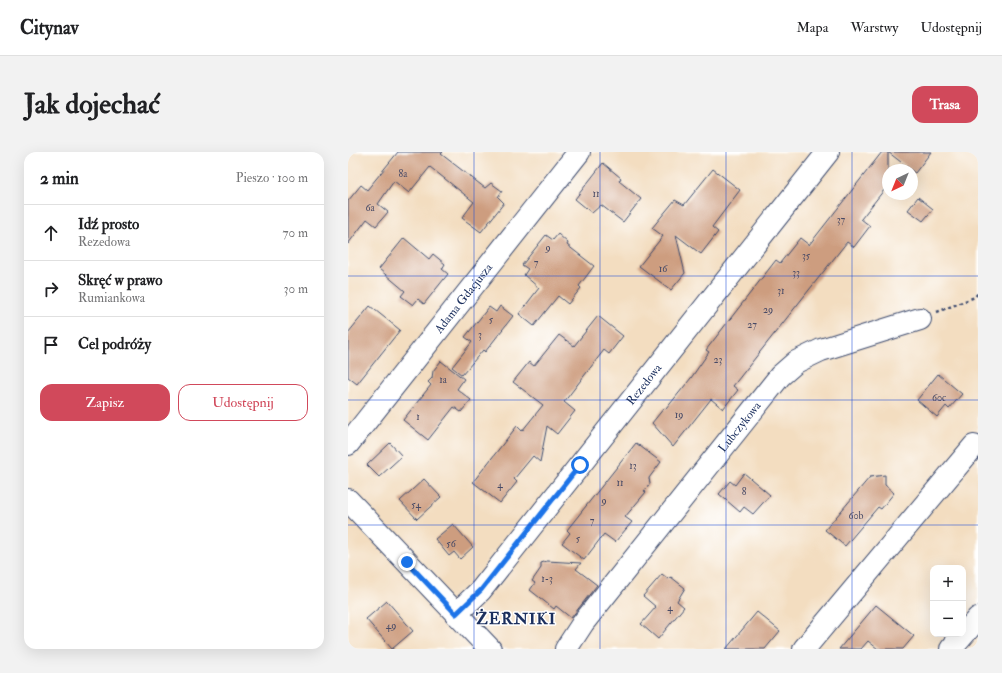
<!DOCTYPE html>
<html lang="pl">
<meta charset="utf-8">
<style>
:root{--surface:#fff;--page:#f2f2f2;--text:#202124;--muted:#757577;--line:#e0e0e0;--accent:#d1495b}
body{margin:0;font-family:"IM FELL Double Pica",serif;background:var(--page);color:var(--text)}
.controls{position:absolute;right:12px;bottom:12px;display:grid;overflow:hidden;border-radius:8px;box-shadow:0 4px 16px #0002}
.controls button{width:36px;height:36px;display:grid;place-items:center;padding:0;border:0;border-bottom:1px solid var(--line);background:var(--surface);color:var(--text);font:20px sans-serif}
.compass{position:absolute;left:534px;top:12px;width:36px;height:36px;border-radius:50%;background:var(--surface);box-shadow:0 4px 16px #0002;rotate:223deg}
.stop{position:absolute;width:12px;height:12px;margin:-9px;border:3px solid #1a73e8;border-radius:50%;background:#fff}
.stop.end{background:#1a73e8;border-color:#fff;box-shadow:0 1px 4px #0008}
.list{margin:0;padding:0;list-style:none}
h2{display:flex;justify-content:space-between;align-items:center;height:52px;margin:0;padding:0 16px;font-size:17px}
h2 small{font-size:13px;font-weight:400;color:var(--muted)}
.list li{display:grid;grid-template-columns:26px 1fr auto;gap:12px;align-items:center;box-sizing:border-box;height:56px;padding:0 16px;border-top:1px solid var(--line)}
.list b{display:block;font-size:15px;white-space:nowrap}
.list p{margin:0;font-size:13px;white-space:nowrap;color:var(--muted)}
.list em{font-size:13px;font-style:normal;color:var(--muted)}
.actions{display:flex;gap:8px;padding:12px 16px}
.actions a{flex:1;padding:9px 0;border:1px solid var(--accent);border-radius:12px;text-align:center;font-size:14px;color:var(--accent)}
.actions .main{background:var(--accent);color:#fff}
.icon{flex:none;width:22px;height:22px;fill:none;stroke:currentColor;stroke-width:2;stroke-linecap:round;stroke-linejoin:round}
.map{position:relative;flex:none;width:630px;height:497px;overflow:hidden;border-radius:12px}
header{display:flex;align-items:center;gap:24px;box-sizing:border-box;height:56px;padding:0 20px;background:var(--surface);border-bottom:1px solid var(--line)}
header strong{font-size:19px}
nav{display:flex;gap:22px;margin-inline-start:auto;font-size:14px}
.intro{display:flex;align-items:center;justify-content:space-between;box-sizing:border-box;height:96px;padding:0 24px}
h1{margin:0;font-size:28px}
.button{padding:10px 18px;border-radius:12px;background:var(--accent);color:#fff;font-size:14px;font-weight:700}
main{display:flex;gap:24px;padding:0 24px}
aside{flex:1;background:var(--surface);border-radius:12px;box-shadow:0 4px 16px #0002}
.map>svg:first-child{display:block}
</style>
<header>
<strong>Citynav</strong>
<nav><a>Mapa</a><a>Warstwy</a><a>Udostępnij</a></nav>
</header>
<div class="intro"><h1>Jak dojechać</h1><a class="button">Trasa</a></div>
<main>
<aside>
<h2>2 min<small>Pieszo · 100 m</small></h2>
<ul class="list">
<li><svg class="icon" aria-label="ahead" viewBox="0 0 24 24"><path d="M12 20V5M6 11l6-6 6 6"/></svg><div><b>Idź prosto</b><p>Rezedowa</p></div><em>70 m</em></li>
<li><svg class="icon" aria-label="right" viewBox="0 0 24 24"><path d="M7 20v-9h11M14 6l5 5-5 5"/></svg><div><b>Skręć w prawo</b><p>Rumiankowa</p></div><em>30 m</em></li>
<li><svg class="icon" aria-label="arrive" viewBox="0 0 24 24"><path d="M6 21V4h12l-3 4 3 4H6"/></svg><div><b>Cel podróży</b></div></li>
</ul>
<div class="actions"><a class="main">Zapisz</a><a>Udostępnij</a></div>
</aside>
<div class="map">
<svg width="630" height="497" viewBox="0 0 630 497">
<rect width="100%" height="100%" fill="#fff"/>
<filter id="ink" filterUnits="userSpaceOnUse"><feTurbulence type="fractalNoise" baseFrequency=".025" numOctaves="2"/><feDisplacementMap in="SourceGraphic" scale="8" xChannelSelector="R" yChannelSelector="G"/><feConvolveMatrix kernelMatrix="1 2 1 2 8 2 1 2 1" color-interpolation-filters="sRGB"/></filter>
<filter id="wash" filterUnits="userSpaceOnUse"><feTurbulence type="fractalNoise" baseFrequency=".012" numOctaves="4" result="noise"/><feDisplacementMap in="SourceGraphic" scale="16" xChannelSelector="R" yChannelSelector="G"/><feGaussianBlur stdDeviation="0.9" result="paint"/><feColorMatrix in="noise" values="0 0 0 0 0 0 0 0 0 0 0 0 0 0 0 0 0 1.4 0 .05"/><feComposite in="paint" operator="in"/></filter>
<g filter="url(#wash)">
<rect width="100%" height="100%" fill="#f3ddc0"/>
<g id="blocks">
<path fill="#cd9d7f" d="M 50,0 L 95,0 L 93,2 L 137,36 L 143,31 L 154,39 L 150,45 L 156,51 L 133,80 L 114,66 L 126,50 L 82,15 L 61,41 L 46,29 L 30,52 L 40,60 L 28,74 L 19,67 L 0,92 L 0,49 L 13,33 L 19,38 Z
M 534,0 L 540,0 L 540,33 L 513,67 L 522,74 L 506,95 L 499,90 L 385,234 L 390,238 L 375,257 L 363,247 L 325,295 L 304,271 L 316,256 L 318,257 L 343,226 L 361,200 L 358,198 L 428,108 L 432,111 L 452,86 L 461,93 Z
M 540,0 L 583,0 L 567,21 Z
M 255,11 L 273,26 L 271,29 L 293,47 L 275,70 L 253,53 L 244,61 L 227,47 Z
M 365,17 L 392,38 L 364,75 L 370,80 L 353,102 L 328,83 L 337,121 L 323,138 L 291,114 L 315,84 L 304,76 L 327,48 L 336,53 Z
M 570,45 L 585,57 L 575,69 L 560,58 Z
M 210,82 L 220,91 L 219,93 L 246,114 L 231,134 L 233,136 L 220,152 L 210,144 L 186,174 L 171,162 L 191,136 L 176,123 L 180,117 L 174,113 L 198,83 L 205,88 Z
M 56,86 L 81,107 L 85,102 L 97,112 L 94,117 L 100,122 L 76,152 L 70,147 L 65,153 L 53,144 L 57,139 L 31,117 Z
M 22,154 L 52,178 L 9,232 L 0,225 L 0,181 Z
M 152,154 L 165,164 L 137,200 L 135,198 L 114,223 L 104,215 L 124,190 L 117,185 L 141,155 L 148,160 Z
M 250,164 L 275,184 L 261,202 L 256,198 L 216,250 L 227,259 L 209,282 L 199,274 L 192,310 L 185,304 L 166,327 L 169,330 L 152,351 L 125,330 L 169,274 L 174,279 L 195,253 L 165,230 L 181,210 L 186,214 L 211,183 L 226,194 Z
M 93,209 L 116,227 L 109,237 L 123,248 L 113,260 L 106,255 L 80,288 L 55,268 L 83,233 L 80,230 L 84,226 L 85,219 Z
M 590,222 L 614,242 L 601,257 L 598,254 L 589,265 L 569,248 Z
M 42,291 L 54,304 L 31,325 L 19,313 Z
M 288,291 L 313,310 L 301,326 L 302,332 L 296,339 L 298,340 L 277,365 L 284,370 L 267,390 L 256,382 L 236,408 L 214,391 L 222,381 L 219,378 Z
M 396,321 L 422,343 L 405,362 L 396,355 L 392,360 L 371,342 L 382,329 L 387,333 Z
M 537,323 L 537,333 L 546,341 L 533,357 L 530,355 L 497,394 L 477,378 L 522,325 Z
M 76,327 L 93,345 L 69,367 L 52,349 Z
M 105,372 L 125,395 L 112,407 L 106,400 L 101,404 L 87,387 Z
M 199,409 L 233,411 L 228,417 L 249,433 L 223,466 L 208,454 L 206,457 L 182,438 L 187,431 L 184,429 L 193,416 L 193,411 Z
M 314,422 L 320,427 L 323,425 L 337,436 L 329,449 L 336,455 L 310,487 L 293,472 L 308,455 L 295,444 Z
M 39,449 L 65,479 L 44,497 L 18,467 Z
M 528,453 L 566,484 L 555,497 L 530,497 L 520,489 L 513,497 L 491,497 Z
M 409,460 L 432,479 L 417,497 L 378,497 Z"/>
</g>
</g>
<g filter="url(#ink)">
<use href="#blocks" fill-opacity="0" stroke="#3b496d" stroke-width="1"/>
<g fill="none" stroke-linecap="round" stroke-linejoin="round">
<defs>
<g id="street">
<path id="s1" d="M 0,292 L 231,0"/>
<path d="M 0,348 L 142,497"/>
<path id="s2" d="M 108,462 L 133,438 L 480,0"/>
<path id="s3" d="M 218,497 L 235,471 L 432,224 L 448,210 L 473,198 L 572,167"/>
<path d="M 456,497 L 626,294"/>
<path d="M 603,497 L 630,466"/>
</g>
</defs>
<use href="#street" stroke="#3b496d" stroke-width="24"/>
<path stroke="#3b496d" stroke-width="2.5" stroke-dasharray="3 3" stroke-linecap="butt" d="M 589,160 L 627,145 L 630,141"/>
<use href="#street" stroke="#fff" stroke-width="22"/>
</g>
</g>
<g fill="none" stroke-linecap="round" stroke-linejoin="round" filter="url(#ink)">
<path stroke="#1a73e8" stroke-width="5" d="M 59,410 L 108,462 L 133,438 L 232,313"/>
</g>
<path fill="none" stroke="#1d4ed8" stroke-width="1" stroke-opacity="0.55" d="M 126,0 L 126,497M 252,0 L 252,497M 378,0 L 378,497M 504,0 L 504,497M 0,124 L 630,124M 0,248 L 630,248M 0,373 L 630,373"/>
<g text-anchor="middle" stroke-width="3" stroke-linejoin="round" paint-order="stroke">
<g font-size="10" fill="#484a66">
<text x="55" y="25">8a</text>
<text x="248" y="45">11</text>
<text x="22" y="59">6a</text>
<text x="493" y="71">37</text>
<text x="200" y="99">9</text>
<text x="458" y="107">35</text>
<text x="188" y="114">7</text>
<text x="315" y="120">16</text>
<text x="448" y="124">33</text>
<text x="433" y="142">31</text>
<text x="420" y="161">29</text>
<text x="143" y="171">5</text>
<text x="404" y="176">27</text>
<text x="132" y="186">3</text>
<text x="370" y="211">23</text>
<text x="95" y="231">1a</text>
<text x="591" y="249">60c</text>
<text x="331" y="266">19</text>
<text x="70" y="268">1</text>
<text x="285" y="317">13</text>
<text x="272" y="334">11</text>
<text x="152" y="336">4</text>
<text x="396" y="343">8</text>
<text x="256" y="352">9</text>
<text x="68" y="356">54</text>
<text x="508" y="367">60b</text>
<text x="244" y="372">7</text>
<text x="230" y="390">5</text>
<text x="103" y="395">56</text>
<text x="199" y="430">1-3</text>
<text x="322" y="459">4</text>
<text x="43" y="477">49</text>
</g>
<g font-size="12" fill="#1b2f5e" stroke="#fff">
<text dy="4" stroke="none"><textPath href="#s1" startOffset="186">Adama Gdacjusza</textPath></text>
<text dy="4" stroke="none"><textPath href="#s2" startOffset="297">Rezedowa</textPath></text>
<text dy="4" stroke="none"><textPath href="#s3" startOffset="282">Lubczykowa</textPath></text>
</g>
<g font-size="16" font-weight="bold" letter-spacing="1" fill="#1b2f5e" stroke="#fff">
<text x="168" y="472">ŻERNIKI</text>
</g>
</g>
</svg>
<div class="controls">
<button>+</button>
<button>−</button>
</div>
<svg class="compass" viewBox="-18 -18 36 36"><path d="M0-13l5 13h-10z" fill="#e53935"/><path d="M0 13l5-13h-10z" fill="#757577"/></svg>
<div class="stop" style="left:232px;top:313px"></div>
<div class="stop end" style="left:59px;top:410px"></div>
</div>
</main>
